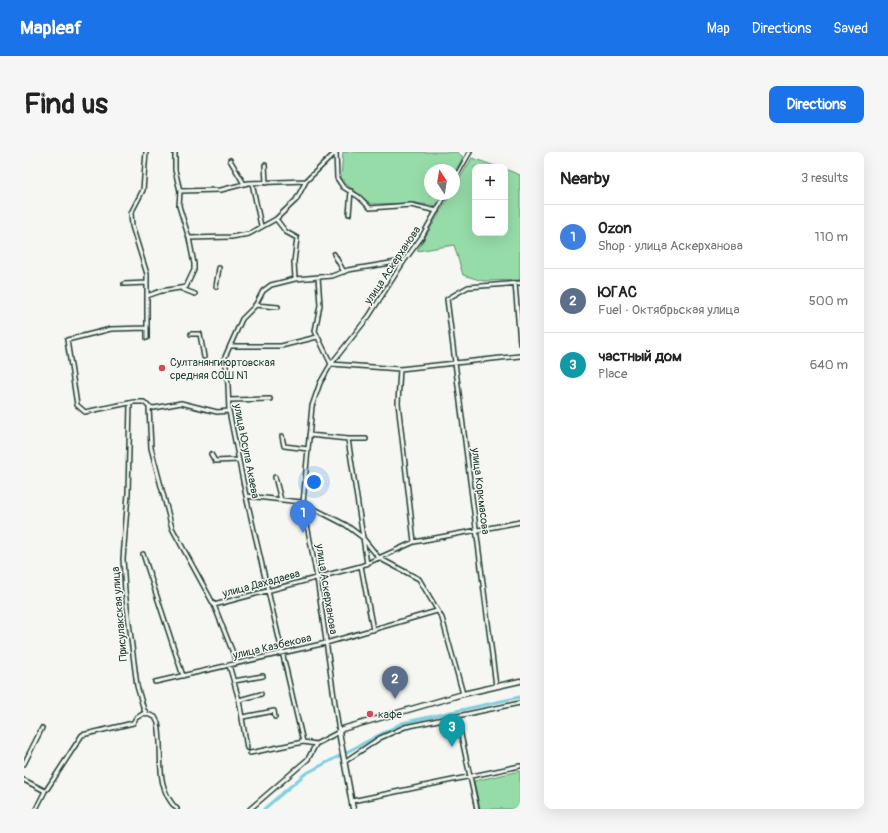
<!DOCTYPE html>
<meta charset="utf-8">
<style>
:root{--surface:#fff;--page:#f6f6f6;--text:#222;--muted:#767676;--line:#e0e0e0;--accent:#1a73e8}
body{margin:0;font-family:Pangolin,sans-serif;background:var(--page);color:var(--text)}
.controls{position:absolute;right:12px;top:12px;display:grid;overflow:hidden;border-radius:8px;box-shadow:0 4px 16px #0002}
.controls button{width:36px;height:36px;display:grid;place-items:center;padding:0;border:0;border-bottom:1px solid var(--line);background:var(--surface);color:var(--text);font:20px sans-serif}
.compass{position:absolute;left:400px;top:12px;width:36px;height:36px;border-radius:50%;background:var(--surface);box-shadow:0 4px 16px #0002;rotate:348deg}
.you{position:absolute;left:290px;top:330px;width:14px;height:14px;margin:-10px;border:3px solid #fff;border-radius:50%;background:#1a73e8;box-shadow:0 0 0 6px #1a73e833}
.badge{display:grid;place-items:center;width:26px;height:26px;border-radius:50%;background:var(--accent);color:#fff;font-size:13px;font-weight:700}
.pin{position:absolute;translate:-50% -33px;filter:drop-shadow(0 1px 2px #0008)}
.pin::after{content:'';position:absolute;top:21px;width:14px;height:12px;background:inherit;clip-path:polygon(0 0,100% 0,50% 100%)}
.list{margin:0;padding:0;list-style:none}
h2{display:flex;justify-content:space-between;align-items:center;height:52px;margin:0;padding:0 16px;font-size:17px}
h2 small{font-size:13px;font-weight:400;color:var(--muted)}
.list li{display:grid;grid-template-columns:26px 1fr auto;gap:12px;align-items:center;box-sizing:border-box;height:64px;padding:0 16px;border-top:1px solid var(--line)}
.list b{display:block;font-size:15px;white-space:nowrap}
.list p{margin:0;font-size:13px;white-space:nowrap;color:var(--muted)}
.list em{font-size:13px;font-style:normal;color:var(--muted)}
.map{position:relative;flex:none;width:496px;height:657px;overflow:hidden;border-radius:8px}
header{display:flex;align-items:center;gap:24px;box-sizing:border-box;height:56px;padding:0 20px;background:var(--accent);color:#fff}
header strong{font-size:19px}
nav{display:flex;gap:22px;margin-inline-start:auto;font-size:14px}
.intro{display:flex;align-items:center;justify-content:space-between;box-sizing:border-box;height:96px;padding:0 24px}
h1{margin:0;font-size:28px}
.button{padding:10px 18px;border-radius:8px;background:var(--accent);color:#fff;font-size:14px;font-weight:700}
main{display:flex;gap:24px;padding:0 24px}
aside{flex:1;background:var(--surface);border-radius:8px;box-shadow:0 4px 16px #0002}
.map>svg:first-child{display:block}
</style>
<header>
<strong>Mapleaf</strong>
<nav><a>Map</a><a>Directions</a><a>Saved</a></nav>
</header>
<div class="intro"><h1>Find us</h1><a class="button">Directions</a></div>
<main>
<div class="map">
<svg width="496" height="657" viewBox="0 0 496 657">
<rect width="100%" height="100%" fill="#f6f6f2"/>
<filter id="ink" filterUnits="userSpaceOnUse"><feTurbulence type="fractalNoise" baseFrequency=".025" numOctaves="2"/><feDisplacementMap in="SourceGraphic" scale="8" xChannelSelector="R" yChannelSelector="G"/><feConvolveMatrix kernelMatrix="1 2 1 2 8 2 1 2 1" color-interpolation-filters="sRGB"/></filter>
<g filter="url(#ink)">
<path fill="#96dca9" stroke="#5a8c6e" d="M 319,0 L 433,0 L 439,5 L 430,22 L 430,18 L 406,18 L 406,42 L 420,42 L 413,54 L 391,51 L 347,52 L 322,32 L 317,25 Z
M 448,6 L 474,15 L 451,15 L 451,81 L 481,81 L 481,17 L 496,23 L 496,128 L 459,129 L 439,123 L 430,93 L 393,99 L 427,42 L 430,42 L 430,36 Z
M 496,619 L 496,657 L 456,657 L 450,629 Z"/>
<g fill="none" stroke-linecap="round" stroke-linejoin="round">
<path stroke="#81cfdf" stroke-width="3" d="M 240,657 L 281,622 L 378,571 L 496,545"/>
<defs>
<path id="minor" d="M 122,0 L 119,38 L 107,61 L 108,74 L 123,122 L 123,186
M 312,0 L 313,26 L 319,35 L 335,45 L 346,56 L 387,53 L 413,59
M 206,8 L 220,32
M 241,13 L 242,31
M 430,28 L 446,0
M 228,31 L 237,74
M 156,39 L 197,38 L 224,31 L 282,29 L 312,0
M 325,62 L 327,39
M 252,67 L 262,80 L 273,86 L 270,110 L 271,127
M 165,86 L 207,85 L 225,82 L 252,67 L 272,48 L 282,29
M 310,102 L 320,120
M 294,125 L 296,153 L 291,179 L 307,212 L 376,217 L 496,204
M 491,131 L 496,191
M 100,132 L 123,131
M 192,135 L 195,116
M 158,137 L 171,142
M 123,144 L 137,139 L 162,135 L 170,118 L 170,112 L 165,86 L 155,54 L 156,39 L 151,18 L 151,0
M 231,153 L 254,155
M 122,176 L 87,177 L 43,188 L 53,253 L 61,260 L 110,250 L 120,250 L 125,255 L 130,256 L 157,251 L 193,260 L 205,259
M 167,182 L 176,182 L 180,205
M 207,194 L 257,194 L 293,185
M 376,217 L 374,251 L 390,390
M 205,248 L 246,247
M 106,251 L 104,342 L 99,407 L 101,439 L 113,534 L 120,558 L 123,562 L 131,565 L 134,571 C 140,601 129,634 153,657
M 125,255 L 127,296 L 148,376 L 190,453 L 213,511
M 285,283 L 324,287 L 343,412
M 258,284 L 260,294 L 284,297
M 324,287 L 342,287
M 187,302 L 191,309 L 215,308
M 251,325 L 257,348
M 222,344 L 277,350 L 322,373 L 338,385 L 355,406 L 395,427 L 418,466 L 439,542
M 119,402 L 159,524
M 337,414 L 349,478
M 190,453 L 337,414 L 390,390 L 496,370
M 205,513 L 215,548 L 223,596
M 210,529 L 239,524
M 131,530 L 302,491 L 413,459
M 472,534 L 423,147 L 444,135 L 496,131
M 215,548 L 237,542
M 433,564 L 453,657
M 219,565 L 250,559 L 251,565
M 279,590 L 222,344 L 205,259 L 204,233 L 201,205 L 218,167 L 231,154 L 239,139 L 247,133 L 271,127 L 308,124 L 324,118 L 379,109
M 226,601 L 279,590 L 292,592 L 315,580 L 293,426 L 279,351 L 288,254 L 296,231 L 307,212 L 345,164 L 380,109 L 397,86 L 422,42
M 320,610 L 356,586 L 381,575 L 496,551
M 0,612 L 18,576
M 0,628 L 21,639 L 12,657
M 23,637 L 58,583 L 109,571 L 112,566 L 122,560
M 328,649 L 496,614
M 226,657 L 284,607 L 292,592"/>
<path id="tertiary" d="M 329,657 L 315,580 L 318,577 L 439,542 L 496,529"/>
</defs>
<use href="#minor" stroke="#1f3d34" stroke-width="6"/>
<use href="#tertiary" stroke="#1f3d34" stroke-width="7"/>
<use href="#minor" stroke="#f6f6f2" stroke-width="3"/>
<use href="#tertiary" stroke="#f6f6f2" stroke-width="4"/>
</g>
</g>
<g fill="#d1495b" stroke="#f6f6f2" stroke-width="1.5">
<circle cx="138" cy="216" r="4"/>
<circle cx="346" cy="562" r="4"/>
</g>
<g text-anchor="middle" stroke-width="3" stroke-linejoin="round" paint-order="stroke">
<g font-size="11" fill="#1f3d34" stroke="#f6f6f2">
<text transform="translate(368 113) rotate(-56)" y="4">улица Аскерханова</text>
<text transform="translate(223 299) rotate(79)" y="4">улица Юсупа Акаева</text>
<text transform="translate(457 339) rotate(83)" y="4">улица Коркмасова</text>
<text transform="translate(237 431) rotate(-15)" y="4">улица Дахадаева</text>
<text transform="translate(303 437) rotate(81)" y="4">улица Аскерханова</text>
<text transform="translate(95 462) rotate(-95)" y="4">Присулакская улица</text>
<text transform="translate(248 494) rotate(-13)" y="4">улица Казбекова</text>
</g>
<g font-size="11" fill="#1f3d34" stroke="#f6f6f2" text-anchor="start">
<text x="146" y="214">Султанянгиюртовская<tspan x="146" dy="13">средняя СОШ N1</tspan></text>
<text x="354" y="566">кафе</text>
</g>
</g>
</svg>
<div class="controls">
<button>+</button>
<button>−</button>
</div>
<svg class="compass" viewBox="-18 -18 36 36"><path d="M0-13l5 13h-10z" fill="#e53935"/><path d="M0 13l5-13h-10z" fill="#767676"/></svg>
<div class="you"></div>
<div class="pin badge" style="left:279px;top:381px;background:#3f7fe0">1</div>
<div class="pin badge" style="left:371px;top:547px;background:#5c6f8a">2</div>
<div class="pin badge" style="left:428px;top:595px;background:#0f9aa8">3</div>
</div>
<aside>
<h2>Nearby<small>3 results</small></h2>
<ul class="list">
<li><span class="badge" style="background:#3f7fe0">1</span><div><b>Ozon</b><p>Shop · улица Аскерханова</p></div><em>110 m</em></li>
<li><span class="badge" style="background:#5c6f8a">2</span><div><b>ЮГАС</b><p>Fuel · Октябрьская улица</p></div><em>500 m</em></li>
<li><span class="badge" style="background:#0f9aa8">3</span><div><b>частный дом</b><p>Place</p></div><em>640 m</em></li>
</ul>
</aside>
</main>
